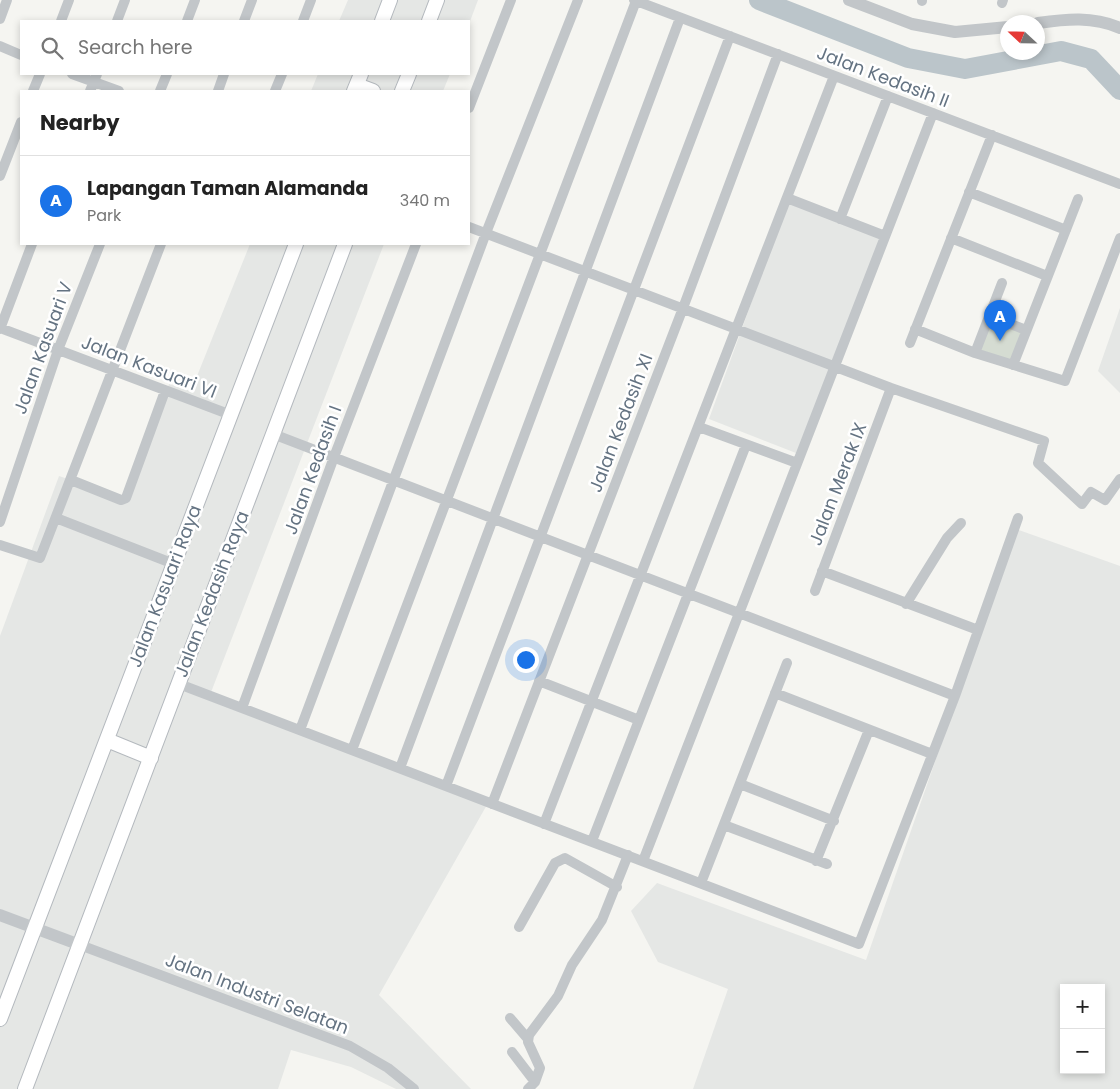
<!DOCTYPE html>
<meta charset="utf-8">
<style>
:root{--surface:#fff;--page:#f2f2f2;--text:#222;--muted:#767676;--line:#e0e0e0;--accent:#1a73e8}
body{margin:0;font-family:Poppins,sans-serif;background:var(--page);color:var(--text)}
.controls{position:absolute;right:15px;bottom:15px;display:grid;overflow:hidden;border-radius:0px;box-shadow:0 2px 8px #0003}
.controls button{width:45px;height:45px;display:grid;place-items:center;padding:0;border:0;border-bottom:1px solid var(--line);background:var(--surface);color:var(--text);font:25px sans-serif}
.compass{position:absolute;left:1000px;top:15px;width:45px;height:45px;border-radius:50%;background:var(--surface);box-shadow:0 2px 8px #0003;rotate:292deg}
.you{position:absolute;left:525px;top:659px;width:18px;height:18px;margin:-12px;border:4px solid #fff;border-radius:50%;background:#1a73e8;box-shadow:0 0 0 8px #1a73e833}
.badge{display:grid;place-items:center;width:32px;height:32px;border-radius:50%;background:var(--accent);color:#fff;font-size:16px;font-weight:700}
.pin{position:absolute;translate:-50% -41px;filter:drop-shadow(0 1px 2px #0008)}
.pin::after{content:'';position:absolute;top:26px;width:18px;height:15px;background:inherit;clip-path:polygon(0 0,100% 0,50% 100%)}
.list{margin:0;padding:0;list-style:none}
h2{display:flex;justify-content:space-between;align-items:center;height:65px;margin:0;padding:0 20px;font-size:21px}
h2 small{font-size:16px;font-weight:400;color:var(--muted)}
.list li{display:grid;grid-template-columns:32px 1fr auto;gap:15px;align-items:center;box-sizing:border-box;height:90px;padding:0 20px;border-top:1px solid var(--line)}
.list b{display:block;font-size:19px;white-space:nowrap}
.list p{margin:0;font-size:16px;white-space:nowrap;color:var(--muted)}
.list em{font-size:16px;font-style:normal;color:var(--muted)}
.icon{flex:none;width:28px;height:28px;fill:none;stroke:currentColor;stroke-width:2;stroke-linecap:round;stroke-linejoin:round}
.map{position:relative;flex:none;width:1120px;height:1089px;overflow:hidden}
.search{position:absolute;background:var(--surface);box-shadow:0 2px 8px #0003;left:20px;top:20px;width:450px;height:55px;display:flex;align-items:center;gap:12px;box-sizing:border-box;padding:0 18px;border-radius:0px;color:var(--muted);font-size:19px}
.panel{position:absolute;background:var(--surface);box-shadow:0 2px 8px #0003;left:20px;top:90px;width:450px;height:155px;border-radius:0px}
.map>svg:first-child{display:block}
</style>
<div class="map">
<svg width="1120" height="1089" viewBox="0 0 1120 1089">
<rect width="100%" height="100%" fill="#f5f5f1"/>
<path fill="#e5e7e5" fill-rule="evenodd" d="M 348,0 L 478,0 L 469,24 L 469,21 L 339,21 Z
M 318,74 L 450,74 L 443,91 L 311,91 Z
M 788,202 L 882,238 L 796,453 L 709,419 Z
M 250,244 L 384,244 L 208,700 L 488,803 L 379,995 L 471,1089 L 396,1089 L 351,1067 L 291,1050 L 278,1089 L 0,1089 L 0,636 L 59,476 L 126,499 L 169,384 L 191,391 Z
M 1120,308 L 1120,393 L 1098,371 Z
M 1016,529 L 1120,566 L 1120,1089 L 693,1089 L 728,989 L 658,962 L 631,911 L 657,883 L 866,960 ZM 1064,988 L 1101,988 L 1101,1070 L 1064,1070 Z"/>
<path fill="#d5dcd2" d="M 991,319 L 1023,331 L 1010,364 L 977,352 Z"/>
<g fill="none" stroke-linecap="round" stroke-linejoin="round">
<path stroke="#bbc5ca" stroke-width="20" d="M 759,0 L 908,58 L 965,69 L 1061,51 L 1091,59 L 1120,90"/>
<defs>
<path id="secondary" d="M 382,21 L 390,0
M 429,21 L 437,0
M 357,85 L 373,91
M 354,91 L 361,74
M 402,91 L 409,74
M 107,740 L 151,758
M 0,1019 L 296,244
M 25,1089 L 345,244"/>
</defs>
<use href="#secondary" stroke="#b4b9be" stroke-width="16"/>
<path stroke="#c2c6c9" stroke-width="10" d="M 634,0 L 1120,184
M 922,1 L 922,0
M 1002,3 L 1003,0
M 0,19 L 7,0
M 61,21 L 69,0
M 117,21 L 125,0
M 187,21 L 195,0
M 244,21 L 252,0
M 303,21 L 311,0
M 0,46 L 21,55
M 72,74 L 119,91
M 33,91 L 40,74
M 90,91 L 97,74
M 160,91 L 167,74
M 218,91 L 224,74
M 275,91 L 282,74
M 469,108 L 511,0
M 0,176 L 21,122
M 969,192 L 1066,230
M 787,198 L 885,236
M 840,219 L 888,96
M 469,227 L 891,388 L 1044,441 L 1038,463 L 1082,504 L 1091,492 L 1105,500 L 1120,479
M 951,238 L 1047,276
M 990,316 L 1026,330
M 0,328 L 231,415
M 0,329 L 32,244
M 915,329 L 975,353 L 1065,381 L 1120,238
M 910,343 L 992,135
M 975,353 L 1002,283
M 1013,365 L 1078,199
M 699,427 L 797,463
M 273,434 L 955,696
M 71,480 L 121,500 L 126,498 L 165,391
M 56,518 L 174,564
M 0,522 L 58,350 L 100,244
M 0,545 L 40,558 L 161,244
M 822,571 L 978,630
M 815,591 L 891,388
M 906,604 L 947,538 L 961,523
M 539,681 L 639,720
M 179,684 L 859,944 L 955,696 L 1018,518
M 775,693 L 932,754
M 242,708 L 334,457 L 416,244
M 300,730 L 486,233 L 578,0
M 352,750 L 636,1
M 400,768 L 680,18
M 740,784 L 834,821
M 446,786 L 730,36
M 492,804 L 683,308 L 778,54
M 544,824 L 834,76
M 724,825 L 827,864
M 592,841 L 746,445
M 643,861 L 933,113
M 816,861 L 869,730
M 701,883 L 787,663
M 519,927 L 555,863 L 565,858 L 617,887
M 80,945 L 350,1046 L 388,1068 L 414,1089
M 510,1018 L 528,1039
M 512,1052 L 535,1082
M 528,1089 L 535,1082 L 540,1068 L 528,1042 L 529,1035 L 558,996 L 572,965 L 602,920 L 628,855"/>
<path stroke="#c2c6c9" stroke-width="12" d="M 849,0 L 912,24 L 955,32 L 1008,27
M 1038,23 C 1066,19 1093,16 1120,28
M 0,915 L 80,945"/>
<use href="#secondary" stroke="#fff" stroke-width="14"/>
</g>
<g text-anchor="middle" stroke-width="5" stroke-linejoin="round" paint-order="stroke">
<g font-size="18" fill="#647382" stroke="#fff">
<text transform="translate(883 77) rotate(21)" y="6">Jalan Kedasih II</text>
<text transform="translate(43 348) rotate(-70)" y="6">Jalan Kasuari V</text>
<text transform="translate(149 367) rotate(21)" y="6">Jalan Kasuari VI</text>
<text transform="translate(621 423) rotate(-69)" y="6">Jalan Kedasih XI</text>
<text transform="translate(313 470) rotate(-70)" y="6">Jalan Kedasih I</text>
<text transform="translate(838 484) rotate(-69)" y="6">Jalan Merak IX</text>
<text transform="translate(165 586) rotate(-69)" y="6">Jalan Kasuari Raya</text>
<text transform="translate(212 594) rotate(-69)" y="6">Jalan Kedasih Raya</text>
<text transform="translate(257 994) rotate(21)" y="6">Jalan Industri Selatan</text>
</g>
</g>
</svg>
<div class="controls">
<button>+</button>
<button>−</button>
</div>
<svg class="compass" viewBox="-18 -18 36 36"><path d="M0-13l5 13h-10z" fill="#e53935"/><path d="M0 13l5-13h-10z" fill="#767676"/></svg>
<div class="you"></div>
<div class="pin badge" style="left:1000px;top:341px">A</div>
<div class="search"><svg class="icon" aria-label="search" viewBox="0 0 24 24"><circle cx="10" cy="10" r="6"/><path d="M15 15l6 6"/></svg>Search here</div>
<section class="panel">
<h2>Nearby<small></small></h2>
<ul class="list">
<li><span class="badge">A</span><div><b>Lapangan Taman Alamanda</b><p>Park</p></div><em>340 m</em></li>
</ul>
</section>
</div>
